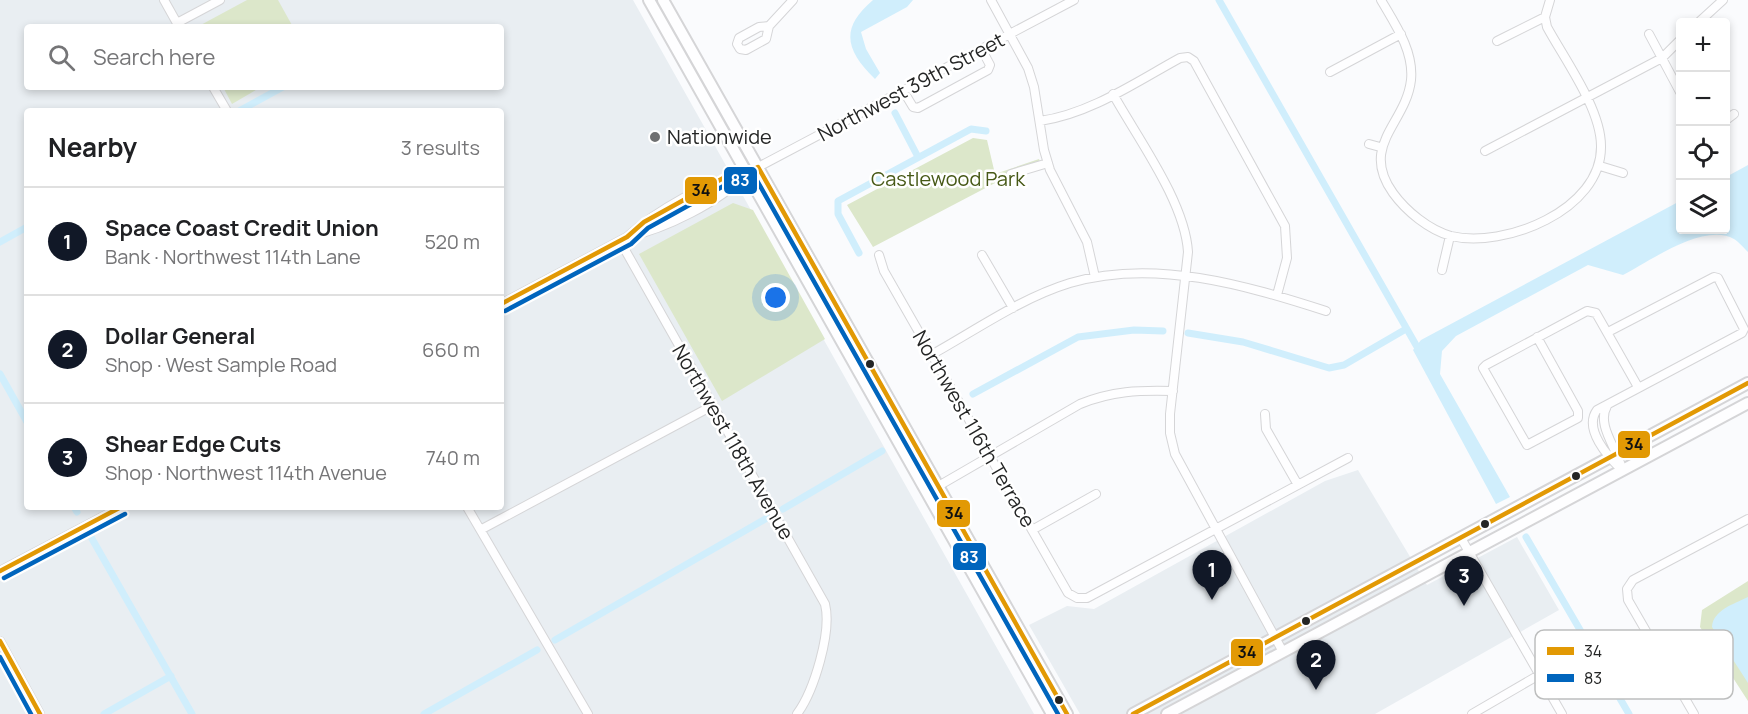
<!DOCTYPE html>
<meta charset="utf-8">
<style>
:root{--surface:#fff;--page:#f6f6f6;--text:#202124;--muted:#757577;--line:#e0e0e0;--accent:#111827}
body{margin:0;font-family:Manrope,sans-serif;background:var(--page);color:var(--text)}
.controls{position:absolute;right:18px;top:18px;display:grid;overflow:hidden;border-radius:6px;box-shadow:0 3px 9px #0003}
.controls button{width:54px;height:54px;display:grid;place-items:center;padding:0;border:0;border-bottom:2px solid var(--line);background:var(--surface);color:var(--text);font:30px sans-serif}
.you{position:absolute;left:776px;top:298px;width:21px;height:21px;margin:-15px;border:4px solid #fff;border-radius:50%;background:#1a73e8;box-shadow:0 0 0 9px #1a73e833}
.badge{display:grid;place-items:center;width:39px;height:39px;border-radius:50%;background:var(--accent);color:#fff;font-size:20px;font-weight:700}
.pin{position:absolute;translate:-50% -50px;filter:drop-shadow(0 2px 3px #0008)}
.pin::after{content:'';position:absolute;top:32px;width:21px;height:18px;background:inherit;clip-path:polygon(0 0,100% 0,50% 100%)}
.list{margin:0;padding:0;list-style:none}
h2{display:flex;justify-content:space-between;align-items:center;height:78px;margin:0;padding:0 24px;font-size:26px}
h2 small{font-size:20px;font-weight:400;color:var(--muted)}
.list li{display:grid;grid-template-columns:39px 1fr auto;gap:18px;align-items:center;box-sizing:border-box;height:108px;padding:0 24px;border-top:2px solid var(--line)}
.list b{display:block;font-size:22px;white-space:nowrap}
.list p{margin:0;font-size:20px;white-space:nowrap;color:var(--muted)}
.list em{font-size:20px;font-style:normal;color:var(--muted)}
.icon{flex:none;width:33px;height:33px;fill:none;stroke:currentColor;stroke-width:2;stroke-linecap:round;stroke-linejoin:round}
.map{position:relative;flex:none;width:1748px;height:714px;overflow:hidden}
.search{position:absolute;background:var(--surface);box-shadow:0 3px 9px #0003;left:24px;top:24px;width:480px;height:66px;display:flex;align-items:center;gap:15px;box-sizing:border-box;padding:0 21px;border-radius:6px;color:var(--muted);font-size:22px}
.panel{position:absolute;background:var(--surface);box-shadow:0 3px 9px #0003;left:24px;top:108px;width:480px;height:402px;border-radius:6px}
.map>svg:first-child{display:block}
</style>
<div class="map">
<svg width="1748" height="714" viewBox="0 0 1748 714">
<rect width="100%" height="100%" fill="#fafbfd"/>
<path fill="#e9eef2" fill-rule="evenodd" d="M 0,0 L 633,0 L 1034,714 L 0,714 ZM 27,27 L 501,27 L 501,87 L 27,87 ZM 27,111 L 501,111 L 501,507 L 27,507 Z
M 1358,470 L 1427,585 L 1517,537 L 1559,610 L 1375,714 L 1080,714 L 1029,625 L 1067,606 L 1094,609 L 1325,481 Z"/>
<path fill="#dce7ca" d="M 247,0 L 278,0 L 293,27 L 197,27 Z
M 223,87 L 261,87 L 232,104 Z
M 973,138 L 987,140 L 995,174 L 1039,159 L 1042,167 L 997,182 L 873,247 L 847,205 Z
M 733,203 L 753,210 L 825,339 L 722,401 L 639,254 Z
M 1748,581 L 1748,701 L 1700,627 L 1702,610 Z"/>
<path fill="#d0eefc" d="M 873,0 L 913,0 L 907,7 L 861,32 L 866,49 L 880,73 L 875,79 C 845,50 840,28 873,0 Z
M 1748,165 L 1748,252 C 1744,248 1739,242 1734,239 C 1704,222 1650,261 1623,275 L 1588,265 L 1456,336 L 1442,351 L 1440,374 L 1510,497 L 1496,504 L 1413,350 L 1421,340 L 1680,201 L 1680,230 L 1726,230 L 1726,177 Z
M 1748,597 L 1748,683 L 1712,627 C 1713,610 1734,604 1748,597 Z"/>
<g fill="none" stroke-linecap="round" stroke-linejoin="round">
<path stroke="#d0eefc" stroke-width="7" d="M 1219,0 L 1420,352
M 239,111 L 283,87
M 895,113 L 918,157
M 0,242 L 27,227
M 859,253 L 838,214 L 838,201 L 971,129 L 986,131
M 1188,333 L 1243,342 L 1329,368 L 1344,365 L 1406,329
M 0,374 L 27,422
M 973,394 L 1078,337 L 1134,330 L 1163,331
M 74,507 L 77,512
M 783,509 L 882,451
M 91,537 L 192,714
M 1526,537 L 1629,714
M 555,640 L 767,518
M 104,714 L 171,676
M 424,714 L 537,650"/>
<defs>
<path id="minor" d="M 164,0 L 178,25
M 991,0 L 1028,68 L 1034,87 L 1044,150 L 1050,170 L 1087,242 L 1095,277
M 1381,0 C 1395,24 1414,51 1411,80 C 1406,124 1359,145 1393,193 C 1406,211 1429,230 1451,236 C 1504,249 1602,210 1601,146 C 1601,109 1565,60 1547,27 L 1545,17
M 1545,17 L 1550,0
M 1699,22 L 1723,0
M 177,23 L 220,0
M 769,26 L 759,27 L 739,38 L 737,44 L 740,49 L 746,50 L 766,39 L 769,26 L 793,0
M 1649,34 L 1680,92
M 1497,41 L 1545,17
M 1330,72 L 1401,34
M 213,87 L 227,111
M 904,92 L 913,107 L 918,108 L 988,70 L 990,65 L 982,50
M 1113,94 C 1138,139 1185,202 1188,252 L 1170,414 L 1170,433 L 1175,454 L 1283,652
M 1726,120 L 1734,114
M 1040,121 C 1090,114 1136,82 1180,58 L 1188,57 L 1194,61 L 1285,226 L 1287,258 L 1277,295
M 1369,144 L 1380,147
M 1485,151 L 1662,58 L 1680,40
M 1600,166 L 1623,173
M 1011,174 L 1048,163
M 627,237 C 665,229 720,202 747,173 L 1074,0
M 620,241 L 825,604 C 832,632 814,691 797,714
M 879,255 L 884,271 L 1068,593 L 1077,598 L 1087,598 L 1348,458
M 982,255 L 1013,308
M 1442,270 L 1450,236
M 501,304 L 627,237 C 653,213 712,178 747,173
M 1608,332 L 1714,277 L 1718,278 L 1744,329 L 1742,333 L 1597,410 C 1583,429 1608,457 1622,470
M 1537,337 L 1578,411 L 1578,418 L 1527,445 L 1483,368 L 1486,365 L 1587,311 L 1596,313 L 1638,387
M 931,355 C 976,330 1021,298 1070,283 C 1154,258 1245,285 1326,311
M 1607,406 C 1596,425 1617,448 1622,469
M 1265,414 L 1266,429 L 1298,485
M 935,488 L 1080,404 C 1112,391 1139,390 1173,391
M 467,507 L 588,714
M 482,529 L 712,406
M 1032,530 L 1096,494
M 1461,538 L 1562,714
M 0,571 L 121,507
M 0,641 L 40,714
M 1472,714 L 1539,675
M 1694,714 L 1628,600 L 1627,589 L 1633,580 L 1748,519"/>
<path id="major" d="M 649,0 L 1052,714
M 663,0 L 1067,714
M 1133,714 L 1748,383
M 1167,714 L 1748,403"/>
</defs>
<use href="#minor" stroke="#d5d5d7" stroke-width="10"/>
<use href="#major" stroke="#d5d5d7" stroke-width="14"/>
<use href="#minor" stroke="#fefeff" stroke-width="8"/>
<use href="#major" stroke="#fefeff" stroke-width="10"/>
<defs>
<path id="bus-1" d="M 501,304 L 627,237 L 644,222 L 727,176 L 747,173 L 758,167 L 1067,714
M 0,571 L 121,507
M 0,641 L 40,714
M 1133,714 L 1748,383"/>
<path id="bus-2" d="M 505,311 L 631,244 L 648,228 L 729,183 L 755,177 L 1058,714
M 4,578 L 125,514
M 0,657 L 31,714"/>
</defs>
<use href="#bus-1" stroke="#fff" stroke-width="9"/>
<use href="#bus-2" stroke="#fff" stroke-width="9"/>
<use href="#bus-1" stroke="#e29904" stroke-width="4.5"/>
<use href="#bus-2" stroke="#0065bd" stroke-width="4.5"/>
</g>
<circle fill="#6f7071" stroke="#fff" stroke-width="2" cx="655" cy="137" r="6"/>
<g fill="#242525" stroke="#fff" stroke-width="2">
<circle cx="870" cy="364" r="5"/>
<circle cx="1576" cy="476" r="5"/>
<circle cx="1485" cy="524" r="5"/>
<circle cx="1306" cy="621" r="5"/>
<circle cx="1059" cy="700" r="5"/>
</g>
<g text-anchor="middle" stroke-width="5" stroke-linejoin="round" paint-order="stroke">
<g font-size="20" fill="#242525" stroke="#fff">
<text transform="translate(911 87) rotate(-28)" y="7">Northwest 39th Street</text>
<text transform="translate(974 429) rotate(60)" y="7">Northwest 116th Terrace</text>
<text transform="translate(733 442) rotate(60)" y="7">Northwest 118th Avenue</text>
</g>
<g font-size="20" fill="#242525" stroke="#fff" text-anchor="start">
<text x="667" y="144">Nationwide</text>
</g>
<g font-size="20" fill="#475917" stroke="#fff">
<text x="948" y="186">Castlewood Park</text>
</g>
</g>
<rect x="1535" y="630" width="198" height="69" rx="9" fill="#fff" stroke="#bdbebe" stroke-width="1.5"/>
<rect x="1547" y="647" width="27" height="8" fill="#e29904"/>
<rect x="1547" y="674" width="27" height="8" fill="#0065bd"/>
<g font-size="16" fill="#242525">
<text x="1584" y="657">34</text>
<text x="1584" y="684">83</text>
</g>
<g stroke="#fff" stroke-width="2">
<rect x="723" y="166" width="35" height="29" rx="6" fill="#0065bd"/>
<rect x="684" y="176" width="34" height="29" rx="6" fill="#e29904"/>
<rect x="1617" y="430" width="34" height="29" rx="6" fill="#e29904"/>
<rect x="936" y="499" width="35" height="29" rx="6" fill="#e29904"/>
<rect x="952" y="542" width="35" height="29" rx="6" fill="#0065bd"/>
<rect x="1230" y="638" width="34" height="29" rx="6" fill="#e29904"/>
</g>
<g font-size="16" text-anchor="middle" font-weight="bold" fill="#fff">
<text x="740" y="186">83</text>
<text x="969" y="563">83</text>
</g>
<g font-size="16" text-anchor="middle" font-weight="bold" fill="#111">
<text x="701" y="196">34</text>
<text x="1634" y="450">34</text>
<text x="954" y="519">34</text>
<text x="1247" y="658">34</text>
</g>
</svg>
<div class="controls">
<button>+</button>
<button>−</button>
<button><svg class="icon" aria-label="locate" viewBox="0 0 24 24"><circle cx="12" cy="12" r="6"/><path d="M12 2v4M12 18v4M2 12h4M18 12h4"/></svg></button>
<button><svg class="icon" aria-label="layers" viewBox="0 0 24 24"><path d="M12 4l9 5-9 5-9-5zM3 14l9 5 9-5"/></svg></button>
</div>
<div class="you"></div>
<div class="pin badge" style="left:1212px;top:600px">1</div>
<div class="pin badge" style="left:1316px;top:690px">2</div>
<div class="pin badge" style="left:1464px;top:606px">3</div>
<div class="search"><svg class="icon" aria-label="search" viewBox="0 0 24 24"><circle cx="10" cy="10" r="6"/><path d="M15 15l6 6"/></svg>Search here</div>
<section class="panel">
<h2>Nearby<small>3 results</small></h2>
<ul class="list">
<li><span class="badge">1</span><div><b>Space Coast Credit Union</b><p>Bank · Northwest 114th Lane</p></div><em>520 m</em></li>
<li><span class="badge">2</span><div><b>Dollar General</b><p>Shop · West Sample Road</p></div><em>660 m</em></li>
<li><span class="badge">3</span><div><b>Shear Edge Cuts</b><p>Shop · Northwest 114th Avenue</p></div><em>740 m</em></li>
</ul>
</section>
</div>
